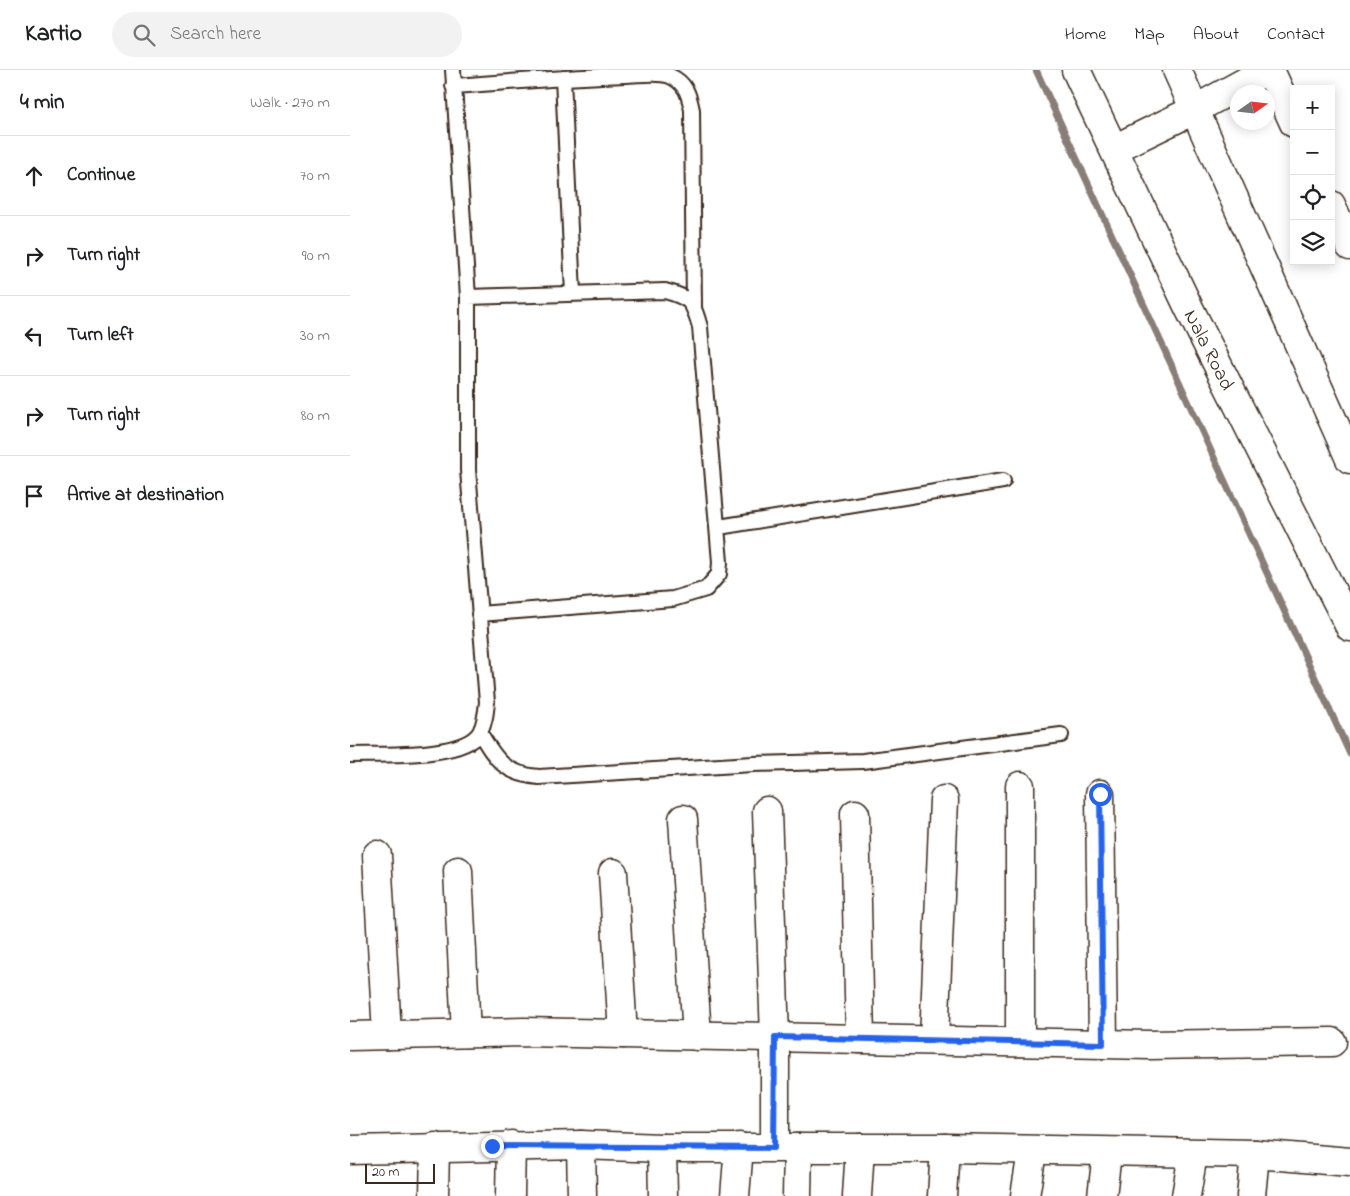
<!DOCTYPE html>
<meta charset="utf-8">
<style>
:root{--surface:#fff;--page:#f2f2f2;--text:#202124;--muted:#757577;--line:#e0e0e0}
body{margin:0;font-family:"Indie Flower",sans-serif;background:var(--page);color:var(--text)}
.controls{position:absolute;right:15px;top:15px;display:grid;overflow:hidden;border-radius:0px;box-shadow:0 2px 12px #0003}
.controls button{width:45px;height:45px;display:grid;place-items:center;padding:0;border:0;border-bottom:1px solid var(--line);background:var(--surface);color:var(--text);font:25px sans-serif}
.compass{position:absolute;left:880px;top:15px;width:45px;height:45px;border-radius:50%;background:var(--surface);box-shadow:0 2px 12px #0003;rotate:76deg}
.scale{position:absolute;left:15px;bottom:12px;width:70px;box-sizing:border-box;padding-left:5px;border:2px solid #3b2a1e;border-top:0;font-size:14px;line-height:18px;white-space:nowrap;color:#3b2a1e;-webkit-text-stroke:4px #fff;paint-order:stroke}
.stop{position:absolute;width:15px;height:15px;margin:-11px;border:4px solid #2563eb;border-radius:50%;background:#fff}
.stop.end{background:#2563eb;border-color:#fff;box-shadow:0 1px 5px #0008}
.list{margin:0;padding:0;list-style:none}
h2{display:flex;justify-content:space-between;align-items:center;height:65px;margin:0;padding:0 20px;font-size:21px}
h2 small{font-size:16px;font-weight:400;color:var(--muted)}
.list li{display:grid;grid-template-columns:32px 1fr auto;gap:15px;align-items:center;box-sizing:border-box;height:80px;padding:0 20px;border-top:1px solid var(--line)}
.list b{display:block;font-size:19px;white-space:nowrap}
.list em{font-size:16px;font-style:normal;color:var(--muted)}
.icon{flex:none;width:28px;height:28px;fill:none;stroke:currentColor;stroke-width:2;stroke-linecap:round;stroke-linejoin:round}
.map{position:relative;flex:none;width:1000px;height:1126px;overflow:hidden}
header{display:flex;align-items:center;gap:30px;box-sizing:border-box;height:70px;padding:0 25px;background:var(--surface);border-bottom:1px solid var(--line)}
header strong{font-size:24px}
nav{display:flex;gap:28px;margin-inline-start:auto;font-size:18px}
.search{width:350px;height:45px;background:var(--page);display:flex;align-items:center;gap:12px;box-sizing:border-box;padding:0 18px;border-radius:28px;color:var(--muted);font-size:19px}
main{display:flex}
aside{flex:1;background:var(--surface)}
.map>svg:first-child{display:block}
</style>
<header>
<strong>Kartio</strong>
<div class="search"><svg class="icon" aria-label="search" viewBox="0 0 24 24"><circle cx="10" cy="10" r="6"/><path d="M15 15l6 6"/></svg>Search here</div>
<nav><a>Home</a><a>Map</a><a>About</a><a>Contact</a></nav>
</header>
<main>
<aside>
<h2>4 min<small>Walk · 270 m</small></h2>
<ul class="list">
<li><svg class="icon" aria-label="ahead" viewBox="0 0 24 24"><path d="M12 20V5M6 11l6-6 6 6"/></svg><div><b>Continue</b></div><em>70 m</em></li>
<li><svg class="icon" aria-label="right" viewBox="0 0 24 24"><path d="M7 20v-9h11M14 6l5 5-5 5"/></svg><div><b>Turn right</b></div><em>90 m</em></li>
<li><svg class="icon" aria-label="left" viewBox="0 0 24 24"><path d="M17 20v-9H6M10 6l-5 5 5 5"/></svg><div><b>Turn left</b></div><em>30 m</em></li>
<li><svg class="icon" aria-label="right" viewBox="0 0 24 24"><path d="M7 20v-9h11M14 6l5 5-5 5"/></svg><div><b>Turn right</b></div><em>80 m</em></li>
<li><svg class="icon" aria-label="arrive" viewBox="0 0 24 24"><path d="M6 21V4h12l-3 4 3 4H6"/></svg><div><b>Arrive at destination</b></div></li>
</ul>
</aside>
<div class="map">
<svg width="1000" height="1126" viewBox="0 0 1000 1126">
<rect width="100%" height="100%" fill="#fff"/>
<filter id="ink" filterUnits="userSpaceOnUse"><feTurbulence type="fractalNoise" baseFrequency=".02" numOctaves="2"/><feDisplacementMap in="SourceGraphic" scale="10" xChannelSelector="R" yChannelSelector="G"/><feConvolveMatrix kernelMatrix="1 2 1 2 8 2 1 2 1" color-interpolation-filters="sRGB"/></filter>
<g filter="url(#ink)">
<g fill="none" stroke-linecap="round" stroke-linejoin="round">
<path stroke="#887e77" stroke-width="7" d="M 686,0 L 1000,684"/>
<defs>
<path id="service" d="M 213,8 L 223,224
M 103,16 C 161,12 218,7 275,5 C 288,5 308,1 320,6 C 336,13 339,25 342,40 L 344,237
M 118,227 L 315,221 C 341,228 343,232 350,257 L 370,492 L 369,504 L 356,519 L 323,529 L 129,544
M 369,457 L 653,411
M 130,663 C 146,690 155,704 189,707 L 403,694 L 513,691 L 711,665
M 0,685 C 29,684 114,689 130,662 C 135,653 136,642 137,632 L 118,400 L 118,227 L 103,0"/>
<g id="minor">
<path id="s1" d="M 726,0 L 839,238 L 1000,557"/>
<path d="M 827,0 L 1000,389"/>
<path d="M 920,0 L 944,53"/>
<path d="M 764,79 L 844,40 L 917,0"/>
<path d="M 981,135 L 1000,176"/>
<path d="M 670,716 L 670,972"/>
<path d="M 750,724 L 753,974"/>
<path d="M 417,741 L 425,967 L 425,1077"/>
<path d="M 505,744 L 510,969"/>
<path d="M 333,749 L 347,966"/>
<path d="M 27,785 L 37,965"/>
<path d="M 108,801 L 116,963"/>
<path d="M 263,803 L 273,964"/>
<path d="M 0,966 L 174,962 L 799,975 L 982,972"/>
<path d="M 584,970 L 594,730"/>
<path d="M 231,1075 L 232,1126"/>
<path d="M 312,1078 L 313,1126"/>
<path d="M 0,1080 L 231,1075 L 312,1078 L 595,1078 L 905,1084 L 1000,1092"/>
<path d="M 84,1126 L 85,1077"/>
<path d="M 160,1126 L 161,1075"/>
<path d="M 385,1126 L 389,1077"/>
<path d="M 447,1126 L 448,1078"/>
<path d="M 507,1126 L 510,1078"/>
<path d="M 592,1126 L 595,1078"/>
<path d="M 675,1126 L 682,1082"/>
<path d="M 752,1126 L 757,1083"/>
<path d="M 836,1126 L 843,1084"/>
<path d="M 901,1126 L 905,1084"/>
</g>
</defs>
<use href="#service" stroke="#3b2a1e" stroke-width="18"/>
<use href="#minor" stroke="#3b2a1e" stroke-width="31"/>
<use href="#service" stroke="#fff" stroke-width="14"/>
<use href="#minor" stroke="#fff" stroke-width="28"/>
</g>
</g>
<g fill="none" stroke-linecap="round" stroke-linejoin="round" filter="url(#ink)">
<path stroke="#2563eb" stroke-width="6" d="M 142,1076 L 424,1078 L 425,967 L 753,974 L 750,724"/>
</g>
<g text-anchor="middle" stroke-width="4" stroke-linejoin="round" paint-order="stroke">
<g font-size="20" fill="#3b2a1e" stroke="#fff">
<text dy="7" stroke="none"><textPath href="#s1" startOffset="310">Nala Road</textPath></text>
</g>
</g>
</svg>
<div class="controls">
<button>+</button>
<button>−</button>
<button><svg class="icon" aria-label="locate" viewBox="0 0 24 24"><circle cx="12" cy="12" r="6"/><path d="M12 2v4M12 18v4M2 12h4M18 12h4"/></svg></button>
<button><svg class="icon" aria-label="layers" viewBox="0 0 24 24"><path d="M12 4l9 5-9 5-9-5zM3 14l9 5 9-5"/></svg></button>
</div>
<svg class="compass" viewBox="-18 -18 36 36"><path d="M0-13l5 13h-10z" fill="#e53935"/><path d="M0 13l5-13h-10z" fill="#757577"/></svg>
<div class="scale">20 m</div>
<div class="stop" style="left:750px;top:724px"></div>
<div class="stop end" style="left:142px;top:1076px"></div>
</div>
</main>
